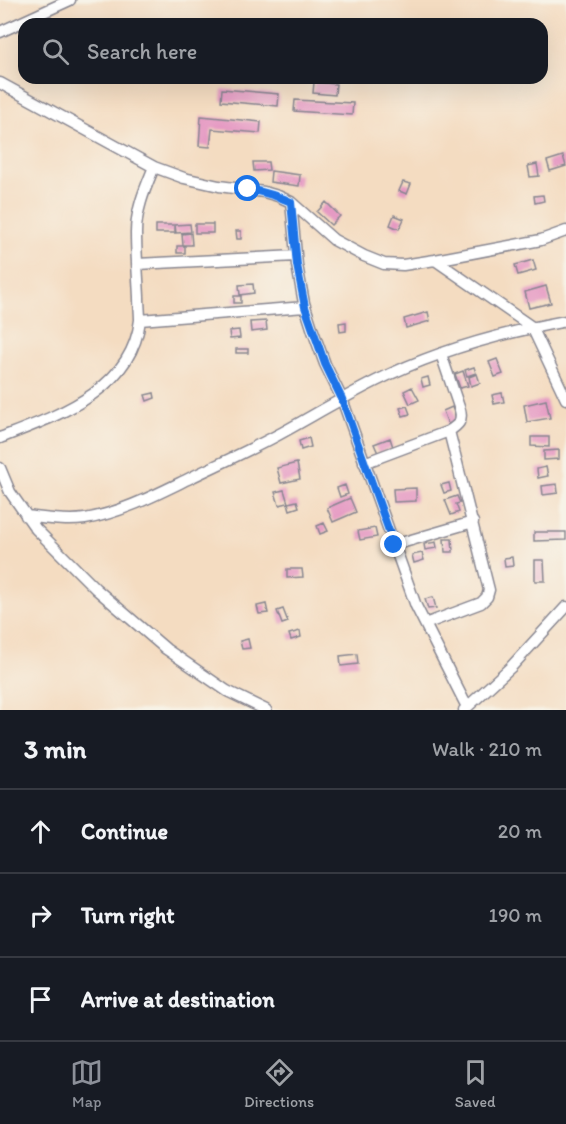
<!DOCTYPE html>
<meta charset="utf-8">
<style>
:root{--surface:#171b24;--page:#20242c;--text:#f1f3f6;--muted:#9ea1a6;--line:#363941;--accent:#8c9099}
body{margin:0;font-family:Itim,sans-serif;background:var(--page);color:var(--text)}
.stop{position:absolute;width:18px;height:18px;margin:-14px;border:4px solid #1a73e8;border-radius:50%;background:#fff}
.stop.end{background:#1a73e8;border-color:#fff;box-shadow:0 2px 6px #0008}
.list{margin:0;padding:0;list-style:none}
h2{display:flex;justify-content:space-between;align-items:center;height:78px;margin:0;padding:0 24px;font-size:26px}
h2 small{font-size:20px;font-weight:400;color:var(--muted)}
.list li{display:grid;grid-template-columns:39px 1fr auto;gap:18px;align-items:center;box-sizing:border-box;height:84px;padding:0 24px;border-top:2px solid var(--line)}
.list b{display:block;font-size:22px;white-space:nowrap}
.list em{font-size:20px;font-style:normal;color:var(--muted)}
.icon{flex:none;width:33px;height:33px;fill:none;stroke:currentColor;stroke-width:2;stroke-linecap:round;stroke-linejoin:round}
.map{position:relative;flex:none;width:566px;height:710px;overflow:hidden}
.search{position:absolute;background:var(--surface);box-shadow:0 6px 24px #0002;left:18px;right:18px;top:18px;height:66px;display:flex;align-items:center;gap:15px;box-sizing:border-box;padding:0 21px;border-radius:18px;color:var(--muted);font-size:22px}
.sheet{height:330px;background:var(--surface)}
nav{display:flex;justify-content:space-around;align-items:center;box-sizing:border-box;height:84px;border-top:2px solid var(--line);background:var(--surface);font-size:16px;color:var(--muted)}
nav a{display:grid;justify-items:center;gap:3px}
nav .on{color:var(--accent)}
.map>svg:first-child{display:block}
</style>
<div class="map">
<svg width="566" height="710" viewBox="0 0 566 710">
<rect width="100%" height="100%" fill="#f7f3e8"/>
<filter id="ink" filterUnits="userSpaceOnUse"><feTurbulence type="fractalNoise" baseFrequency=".0167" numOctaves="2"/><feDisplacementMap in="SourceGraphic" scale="12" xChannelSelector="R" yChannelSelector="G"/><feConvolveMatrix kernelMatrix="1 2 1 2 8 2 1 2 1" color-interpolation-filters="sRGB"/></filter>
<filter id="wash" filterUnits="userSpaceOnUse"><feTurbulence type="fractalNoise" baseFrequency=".008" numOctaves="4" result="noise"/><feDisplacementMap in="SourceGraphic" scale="24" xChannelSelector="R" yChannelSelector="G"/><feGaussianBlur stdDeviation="1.35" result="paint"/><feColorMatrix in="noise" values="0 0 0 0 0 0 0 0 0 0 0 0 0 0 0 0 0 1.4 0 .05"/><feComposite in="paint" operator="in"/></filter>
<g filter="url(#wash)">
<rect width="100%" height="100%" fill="#f4dcc1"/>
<g id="blocks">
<path fill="#e598c2" d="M 314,82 L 336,84 L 335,95 L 313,93 Z
M 222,89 L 279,94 L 278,106 L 221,101 Z
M 295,100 L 353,103 L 352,115 L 294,111 Z
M 201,116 L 261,122 L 260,133 L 212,129 L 210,147 L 199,146 Z
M 563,156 L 566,166 L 550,171 L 547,161 Z
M 253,162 L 268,162 L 269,170 L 254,171 Z
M 537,164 L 539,176 L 530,177 L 528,166 Z
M 271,171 L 300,175 L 299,186 L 270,182 Z
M 403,182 L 411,184 L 407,194 L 399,191 Z
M 543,195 L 544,201 L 535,203 L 534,196 Z
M 326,202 L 340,216 L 331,225 L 317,212 Z
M 394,215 L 404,219 L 399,229 L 390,225 Z
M 190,224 L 191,232 L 176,233 L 175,225 Z
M 195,224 L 213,224 L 213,233 L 195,233 Z
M 156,225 L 175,225 L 175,233 L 156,233 Z
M 236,231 L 241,231 L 241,239 L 237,239 Z
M 191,233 L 192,245 L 183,245 L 182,234 Z
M 177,246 L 185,246 L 185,253 L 177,253 Z
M 533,260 L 536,270 L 518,275 L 515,265 Z
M 253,284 L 254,293 L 240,295 L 239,285 Z
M 546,286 L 551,303 L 529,308 L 525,292 Z
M 234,296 L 241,296 L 241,303 L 234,303 Z
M 428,312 L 430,321 L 406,328 L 404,319 Z
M 266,321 L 267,330 L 251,332 L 250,322 Z
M 346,322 L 346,331 L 340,332 L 339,323 Z
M 239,330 L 240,338 L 230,339 L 229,331 Z
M 236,349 L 248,349 L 248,353 L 236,353 Z
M 497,359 L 503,374 L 495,377 L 489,362 Z
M 474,367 L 476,373 L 467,376 L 465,370 Z
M 463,371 L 468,386 L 460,388 L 455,374 Z
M 477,374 L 480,383 L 471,386 L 469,377 Z
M 428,377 L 430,385 L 423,387 L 421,379 Z
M 412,387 L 419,400 L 410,404 L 404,391 Z
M 154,393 L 155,398 L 147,401 L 145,395 Z
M 502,393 L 504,402 L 494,404 L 492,395 Z
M 546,400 L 550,418 L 527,422 L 524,405 Z
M 407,406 L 410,414 L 403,416 L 400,408 Z
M 452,407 L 457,421 L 448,424 L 443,411 Z
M 531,437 L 549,437 L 549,447 L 531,446 Z
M 309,438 L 311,447 L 301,450 L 299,441 Z
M 390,438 L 393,447 L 378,453 L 374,444 Z
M 559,450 L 559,459 L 544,460 L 544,451 Z
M 297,463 L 300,479 L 281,483 L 277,468 Z
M 546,467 L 548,476 L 538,478 L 537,469 Z
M 449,483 L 451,491 L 444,493 L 441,485 Z
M 557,484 L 558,493 L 543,495 L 542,486 Z
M 345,485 L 348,494 L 340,497 L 337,488 Z
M 416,488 L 416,501 L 394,502 L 393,489 Z
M 284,490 L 288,503 L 279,505 L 275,492 Z
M 457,496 L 460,503 L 456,504 L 459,512 L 451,515 L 445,500 Z
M 350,498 L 356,512 L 333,522 L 327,508 Z
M 297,501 L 299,507 L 290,510 L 288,503 Z
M 324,523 L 328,531 L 320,534 L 317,526 Z
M 375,528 L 377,537 L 360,540 L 358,531 Z
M 534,532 L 566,532 L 566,540 L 534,541 Z
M 444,539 L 452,539 L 453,552 L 445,552 Z
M 436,542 L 437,548 L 425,550 L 424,544 Z
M 422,553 L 424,560 L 414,563 L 412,555 Z
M 512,557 L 513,566 L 505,567 L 504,558 Z
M 535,560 L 544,560 L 545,581 L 535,581 Z
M 287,569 L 302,569 L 303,577 L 287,578 Z
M 433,597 L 436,608 L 428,609 L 425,599 Z
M 266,604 L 268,613 L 259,614 L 257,606 Z
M 283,609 L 288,622 L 282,624 L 277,611 Z
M 300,631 L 301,637 L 291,640 L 289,634 Z
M 248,639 L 250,648 L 242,649 L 240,641 Z
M 357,654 L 358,664 L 341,666 L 340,656 Z"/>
</g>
</g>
<g filter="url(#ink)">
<use href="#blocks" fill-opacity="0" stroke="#888690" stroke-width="1.5"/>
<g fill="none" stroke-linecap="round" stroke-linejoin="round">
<defs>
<path id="minor" d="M 0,32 L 70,0
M 0,83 L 154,167 L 184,178 L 219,186 L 264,192 L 278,196 L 291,202 L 334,240 L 364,256 L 384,264 L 403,265 L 435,260 L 541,240 L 566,231
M 291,202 L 297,265 L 304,303 L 313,331 L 325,364 L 342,399 L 416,606 L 467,707
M 435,260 L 532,327 L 566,399
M 137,264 L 296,256
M 140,320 L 305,307
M 0,438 C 56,416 132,391 140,320 C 140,313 139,305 139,297 C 138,276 136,254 136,233 C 136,209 145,189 154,167
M 364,463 L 449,431 C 458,425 463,421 460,410 L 441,354
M 0,468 L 10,492 L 36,529 L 96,589 L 166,649 L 227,691 L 266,710
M 26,516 C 45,518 65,522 85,519 C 121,513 157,494 190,478 C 219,464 248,451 276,436 C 309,418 342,398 376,381 C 435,351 501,333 566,321
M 394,545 L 473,522
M 425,624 L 481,603 L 487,597 L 489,590 L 449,431
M 464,710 L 511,667 L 566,607"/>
</defs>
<use href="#minor" stroke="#888690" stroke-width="13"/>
<use href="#minor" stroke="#fff" stroke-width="10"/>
</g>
</g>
<g fill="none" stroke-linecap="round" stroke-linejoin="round" filter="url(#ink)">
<path stroke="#1a73e8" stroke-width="8" d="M 248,189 C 263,192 276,195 291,202 L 297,265 L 305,307 L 325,364 L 342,399 L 394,545"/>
</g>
</svg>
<div class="stop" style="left:248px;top:189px"></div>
<div class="stop end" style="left:394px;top:545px"></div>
<div class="search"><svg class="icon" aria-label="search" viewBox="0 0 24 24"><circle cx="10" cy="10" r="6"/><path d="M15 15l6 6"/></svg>Search here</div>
</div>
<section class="sheet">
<h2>3 min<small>Walk · 210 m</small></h2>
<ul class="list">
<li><svg class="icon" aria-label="ahead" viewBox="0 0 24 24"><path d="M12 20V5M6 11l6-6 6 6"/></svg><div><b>Continue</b></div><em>20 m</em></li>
<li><svg class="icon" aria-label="right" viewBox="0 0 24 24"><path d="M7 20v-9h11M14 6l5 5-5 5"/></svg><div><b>Turn right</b></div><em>190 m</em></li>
<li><svg class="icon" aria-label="arrive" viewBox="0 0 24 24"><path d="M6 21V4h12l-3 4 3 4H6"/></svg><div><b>Arrive at destination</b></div></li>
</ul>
</section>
<nav>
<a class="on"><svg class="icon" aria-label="map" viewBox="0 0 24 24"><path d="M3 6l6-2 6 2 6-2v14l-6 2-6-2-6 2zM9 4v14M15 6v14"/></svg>Map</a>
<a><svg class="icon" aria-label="directions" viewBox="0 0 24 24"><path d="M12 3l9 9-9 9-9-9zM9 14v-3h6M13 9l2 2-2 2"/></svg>Directions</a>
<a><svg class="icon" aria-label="saved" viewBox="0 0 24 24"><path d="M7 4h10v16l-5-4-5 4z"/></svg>Saved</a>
</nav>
